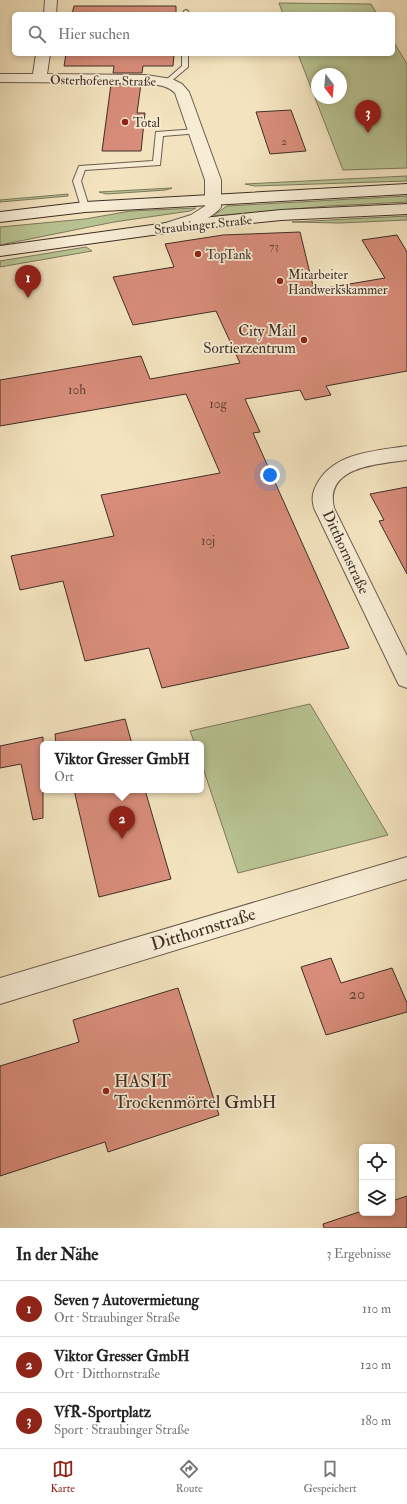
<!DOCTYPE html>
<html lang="de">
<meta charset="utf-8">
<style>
:root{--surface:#fff;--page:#f6f6f6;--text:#222;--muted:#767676;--line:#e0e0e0;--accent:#8f2418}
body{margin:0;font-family:"IM FELL Double Pica",serif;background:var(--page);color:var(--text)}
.controls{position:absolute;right:12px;bottom:12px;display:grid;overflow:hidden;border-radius:6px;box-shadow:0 2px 6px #0003}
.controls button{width:36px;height:36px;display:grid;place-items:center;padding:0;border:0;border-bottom:1px solid var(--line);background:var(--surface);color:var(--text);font:20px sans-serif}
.compass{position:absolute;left:311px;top:68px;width:36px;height:36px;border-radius:50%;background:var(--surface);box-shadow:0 2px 6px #0003;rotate:164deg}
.you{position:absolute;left:270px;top:475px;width:14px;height:14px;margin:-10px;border:3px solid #fff;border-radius:50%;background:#1a73e8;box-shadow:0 0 0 6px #1a73e833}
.badge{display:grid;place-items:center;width:26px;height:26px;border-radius:50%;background:var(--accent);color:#fff;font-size:13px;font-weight:700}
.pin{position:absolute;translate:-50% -33px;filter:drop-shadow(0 1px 2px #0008)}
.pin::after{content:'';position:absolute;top:21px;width:14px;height:12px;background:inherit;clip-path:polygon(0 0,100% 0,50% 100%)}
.popup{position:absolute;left:40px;top:741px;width:164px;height:52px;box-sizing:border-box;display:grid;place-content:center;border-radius:6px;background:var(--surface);filter:drop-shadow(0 1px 3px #0005);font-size:13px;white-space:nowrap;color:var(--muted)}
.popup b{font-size:15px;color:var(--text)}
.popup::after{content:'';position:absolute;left:50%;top:100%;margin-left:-8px;border:8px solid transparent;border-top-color:var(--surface)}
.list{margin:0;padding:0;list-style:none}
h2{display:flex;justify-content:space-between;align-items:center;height:52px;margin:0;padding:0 16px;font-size:17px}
h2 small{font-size:13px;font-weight:400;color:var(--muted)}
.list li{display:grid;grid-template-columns:26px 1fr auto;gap:12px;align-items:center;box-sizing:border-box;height:56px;padding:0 16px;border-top:1px solid var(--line)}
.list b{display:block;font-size:15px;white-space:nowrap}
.list p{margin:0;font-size:13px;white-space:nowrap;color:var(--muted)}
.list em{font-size:13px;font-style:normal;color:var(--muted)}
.icon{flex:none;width:22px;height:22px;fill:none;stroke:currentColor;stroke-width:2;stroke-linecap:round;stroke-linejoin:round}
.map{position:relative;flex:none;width:407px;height:1228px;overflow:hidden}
.search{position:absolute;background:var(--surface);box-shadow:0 2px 6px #0003;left:12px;right:12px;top:12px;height:44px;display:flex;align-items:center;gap:10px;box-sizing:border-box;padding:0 14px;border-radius:6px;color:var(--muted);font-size:15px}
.sheet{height:220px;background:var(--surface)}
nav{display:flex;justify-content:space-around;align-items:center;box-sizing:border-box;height:56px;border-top:1px solid var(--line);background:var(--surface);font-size:11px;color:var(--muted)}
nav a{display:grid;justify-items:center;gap:2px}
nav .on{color:var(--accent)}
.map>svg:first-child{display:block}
</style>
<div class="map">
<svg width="407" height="1228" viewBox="0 0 407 1228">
<rect width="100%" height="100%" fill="#f3e4bf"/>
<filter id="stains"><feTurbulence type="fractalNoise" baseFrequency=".005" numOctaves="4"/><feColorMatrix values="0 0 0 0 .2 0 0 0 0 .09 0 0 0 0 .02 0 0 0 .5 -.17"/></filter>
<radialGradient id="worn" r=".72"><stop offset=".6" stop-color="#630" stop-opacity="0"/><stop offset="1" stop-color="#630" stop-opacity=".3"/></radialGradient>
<path fill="#b9c493" stroke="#7c795d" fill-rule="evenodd" d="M 279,3 L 371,4 L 377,14 L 283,14 Z
M 393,41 L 407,64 L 407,168 L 343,170 L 298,54 L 393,54 ZM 317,74 L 341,74 L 341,98 L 317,98 Z
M 407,176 L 407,181 L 255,186 L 245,184 Z
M 172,188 L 166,190 L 107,194 L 99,192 Z
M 68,194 L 68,196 L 0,202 L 0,200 Z
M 407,196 L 407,202 L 328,206 L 215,216 L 214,215 L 227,206 Z
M 196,208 L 190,211 L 114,222 L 0,245 L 0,227 L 85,219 L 131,211 Z
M 407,216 L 407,220 L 339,223 L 292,222 Z
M 86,247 L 92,251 L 0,267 L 0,261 Z
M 310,704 L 388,835 L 238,873 L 201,762 L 201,744 L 195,744 L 190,731 Z"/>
<path fill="#d88d7a" stroke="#3f2e27" d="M 74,6 L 176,6 L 176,14 L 72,14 Z
M 66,54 L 174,54 L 173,66 L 143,66 L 142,73 L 113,73 L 114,66 L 64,66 Z
M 111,84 L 141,84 L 137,113 L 145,113 L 141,151 L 102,151 Z
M 291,110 L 306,151 L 270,154 L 256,112 Z
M 300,232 L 314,290 L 385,278 L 362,240 L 397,235 L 407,252 L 407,371 L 326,386 L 331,395 L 305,400 L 300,390 L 245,399 L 260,432 L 253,433 L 349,648 L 162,688 L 149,648 L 85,661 L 63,581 L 20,590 L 11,556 L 114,536 L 101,495 L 220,473 L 186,394 L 0,426 L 0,380 L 141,356 L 150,379 L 240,363 L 216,311 L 133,325 L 113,277 L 174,267 L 165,244 L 223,235 Z
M 407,487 L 407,574 L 379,521 L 384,520 L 370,494 Z
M 125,719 L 132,744 L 56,744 L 55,734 Z
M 43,737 L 43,818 L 33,820 L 21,764 L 0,768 L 0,746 Z
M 74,790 L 145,790 L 171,879 L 99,897 Z
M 331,958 L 341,983 L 392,968 L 407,1003 L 407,1012 L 326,1035 L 301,967 Z
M 178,988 L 219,1115 L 108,1152 L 105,1142 L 0,1176 L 0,1066 L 79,1042 L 73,1020 Z
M 407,1196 L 407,1228 L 324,1228 L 323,1224 L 362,1211 L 362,1213 L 392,1213 L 392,1201 Z"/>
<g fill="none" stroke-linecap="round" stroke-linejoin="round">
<defs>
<path id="service" d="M 186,10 L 188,11 L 189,14 L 183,14 L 184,11 Z
M 182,54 L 188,54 L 188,67 L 169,83 L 165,83 L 165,81 L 182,66 Z
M 197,129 L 200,129 L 200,133 L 163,136 L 160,165 L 85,170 L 81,181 L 89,207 L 85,209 L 81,207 L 73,181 L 79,166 L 153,161 L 156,132 Z"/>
<path id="minor" d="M 45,0 L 57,0 L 56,14 L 44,14 Z
M 36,54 L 50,54 L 47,74 L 146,75 L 172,79 L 182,84 L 189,92 L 221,180 L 221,207 C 212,220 175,235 159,231 L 157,228 L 159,225 L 191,215 L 205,206 L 205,180 L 175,93 C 167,85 157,85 146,83 L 0,82 L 0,74 L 33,74 Z
M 407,446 L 407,460 C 379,464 324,466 334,508 L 407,656 L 407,688 L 399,685 L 396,679 L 314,508 C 311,497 313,491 318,482 C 336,452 376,451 407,446 Z
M 407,857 L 407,879 L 0,1004 L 0,978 Z"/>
<path id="secondary" d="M 407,184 L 407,194 L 85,212 L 0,222 L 0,212 L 85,202 Z
M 407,204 L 407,214 L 281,220 L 203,228 L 0,256 L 0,246 L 203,218 L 281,210 Z"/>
</defs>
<use href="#service" stroke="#6c5c4d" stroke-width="2"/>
<use href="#minor" stroke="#6c5c4d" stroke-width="2"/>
<use href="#secondary" stroke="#3f2e27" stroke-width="2"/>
<use href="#service" fill="#f7edd5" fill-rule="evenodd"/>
<use href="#minor" fill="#f7edd5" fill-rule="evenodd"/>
<use href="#secondary" fill="#f7edd5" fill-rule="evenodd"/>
</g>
<g fill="#8f2418" stroke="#f7edd5" stroke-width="1.5">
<circle cx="125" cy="122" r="4"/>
<circle cx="198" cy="254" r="4"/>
<circle cx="280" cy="281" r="4"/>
<circle cx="304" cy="340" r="4"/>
<circle cx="106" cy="1091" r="4"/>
</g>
<g text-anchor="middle" stroke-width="3.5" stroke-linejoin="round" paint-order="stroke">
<g font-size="11" fill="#65463c">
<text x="284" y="145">2</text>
<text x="274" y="250">73</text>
</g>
<g font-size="13" fill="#3f2e27" stroke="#f7edd5">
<text transform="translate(103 80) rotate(1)" y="5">Osterhofener Straße</text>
<text transform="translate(203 224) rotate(-6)" y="5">Straubinger Straße</text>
</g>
<g font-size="13" fill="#3f2e27" stroke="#f7edd5" text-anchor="start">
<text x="133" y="127">Total</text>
<text x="206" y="259">TopTank</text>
<text x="288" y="279">Mitarbeiter<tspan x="288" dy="15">Handwerkskammer</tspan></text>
</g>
<g font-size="13" fill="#65463c">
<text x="77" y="394">10h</text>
<text x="218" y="408">10g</text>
<text x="208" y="545">10j</text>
</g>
<g font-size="15" fill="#3f2e27" stroke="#f7edd5" text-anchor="end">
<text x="296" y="336">City Mail<tspan x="296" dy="17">Sortierzentrum</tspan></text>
</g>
<g font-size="15" fill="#3f2e27" stroke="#f7edd5">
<text transform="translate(346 552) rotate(65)" y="5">Ditthornstraße</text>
</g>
<g font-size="16" fill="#65463c">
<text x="357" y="999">20</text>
</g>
<g font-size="18" fill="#3f2e27" stroke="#f7edd5">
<text transform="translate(203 929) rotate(-17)" y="6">Ditthornstraße</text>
</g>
<g font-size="18" fill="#3f2e27" stroke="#f7edd5" text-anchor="start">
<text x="114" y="1087">HASIT<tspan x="114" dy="21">Trockenmörtel GmbH</tspan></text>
</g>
</g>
<rect width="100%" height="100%" filter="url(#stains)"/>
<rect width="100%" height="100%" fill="url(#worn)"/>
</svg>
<div class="controls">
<button><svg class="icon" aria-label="locate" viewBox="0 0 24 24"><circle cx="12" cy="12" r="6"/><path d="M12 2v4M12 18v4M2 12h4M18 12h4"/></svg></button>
<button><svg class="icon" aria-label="layers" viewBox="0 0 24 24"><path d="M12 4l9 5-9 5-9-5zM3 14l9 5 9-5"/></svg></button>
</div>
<svg class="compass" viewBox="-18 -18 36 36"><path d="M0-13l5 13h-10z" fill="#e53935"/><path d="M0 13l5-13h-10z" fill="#767676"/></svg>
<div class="you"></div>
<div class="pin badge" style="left:28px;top:298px">1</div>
<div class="pin badge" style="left:122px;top:839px">2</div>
<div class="popup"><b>Viktor Gresser GmbH</b>Ort</div>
<div class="pin badge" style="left:368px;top:133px">3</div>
<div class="search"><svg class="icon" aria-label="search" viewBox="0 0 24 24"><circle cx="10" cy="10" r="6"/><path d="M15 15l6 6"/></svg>Hier suchen</div>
</div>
<section class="sheet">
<h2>In der Nähe<small>3 Ergebnisse</small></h2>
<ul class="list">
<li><span class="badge">1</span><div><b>Seven 7 Autovermietung</b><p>Ort · Straubinger Straße</p></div><em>110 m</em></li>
<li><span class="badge">2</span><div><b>Viktor Gresser GmbH</b><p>Ort · Ditthornstraße</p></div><em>120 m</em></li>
<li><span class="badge">3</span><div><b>VfR-Sportplatz</b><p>Sport · Straubinger Straße</p></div><em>180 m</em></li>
</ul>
</section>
<nav>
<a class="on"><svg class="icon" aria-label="map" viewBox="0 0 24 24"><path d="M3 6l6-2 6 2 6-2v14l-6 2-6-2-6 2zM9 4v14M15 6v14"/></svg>Karte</a>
<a><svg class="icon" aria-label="directions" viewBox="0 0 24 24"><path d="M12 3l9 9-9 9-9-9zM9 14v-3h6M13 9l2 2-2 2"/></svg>Route</a>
<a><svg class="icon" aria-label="saved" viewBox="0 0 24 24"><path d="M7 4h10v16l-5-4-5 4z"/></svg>Gespeichert</a>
</nav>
